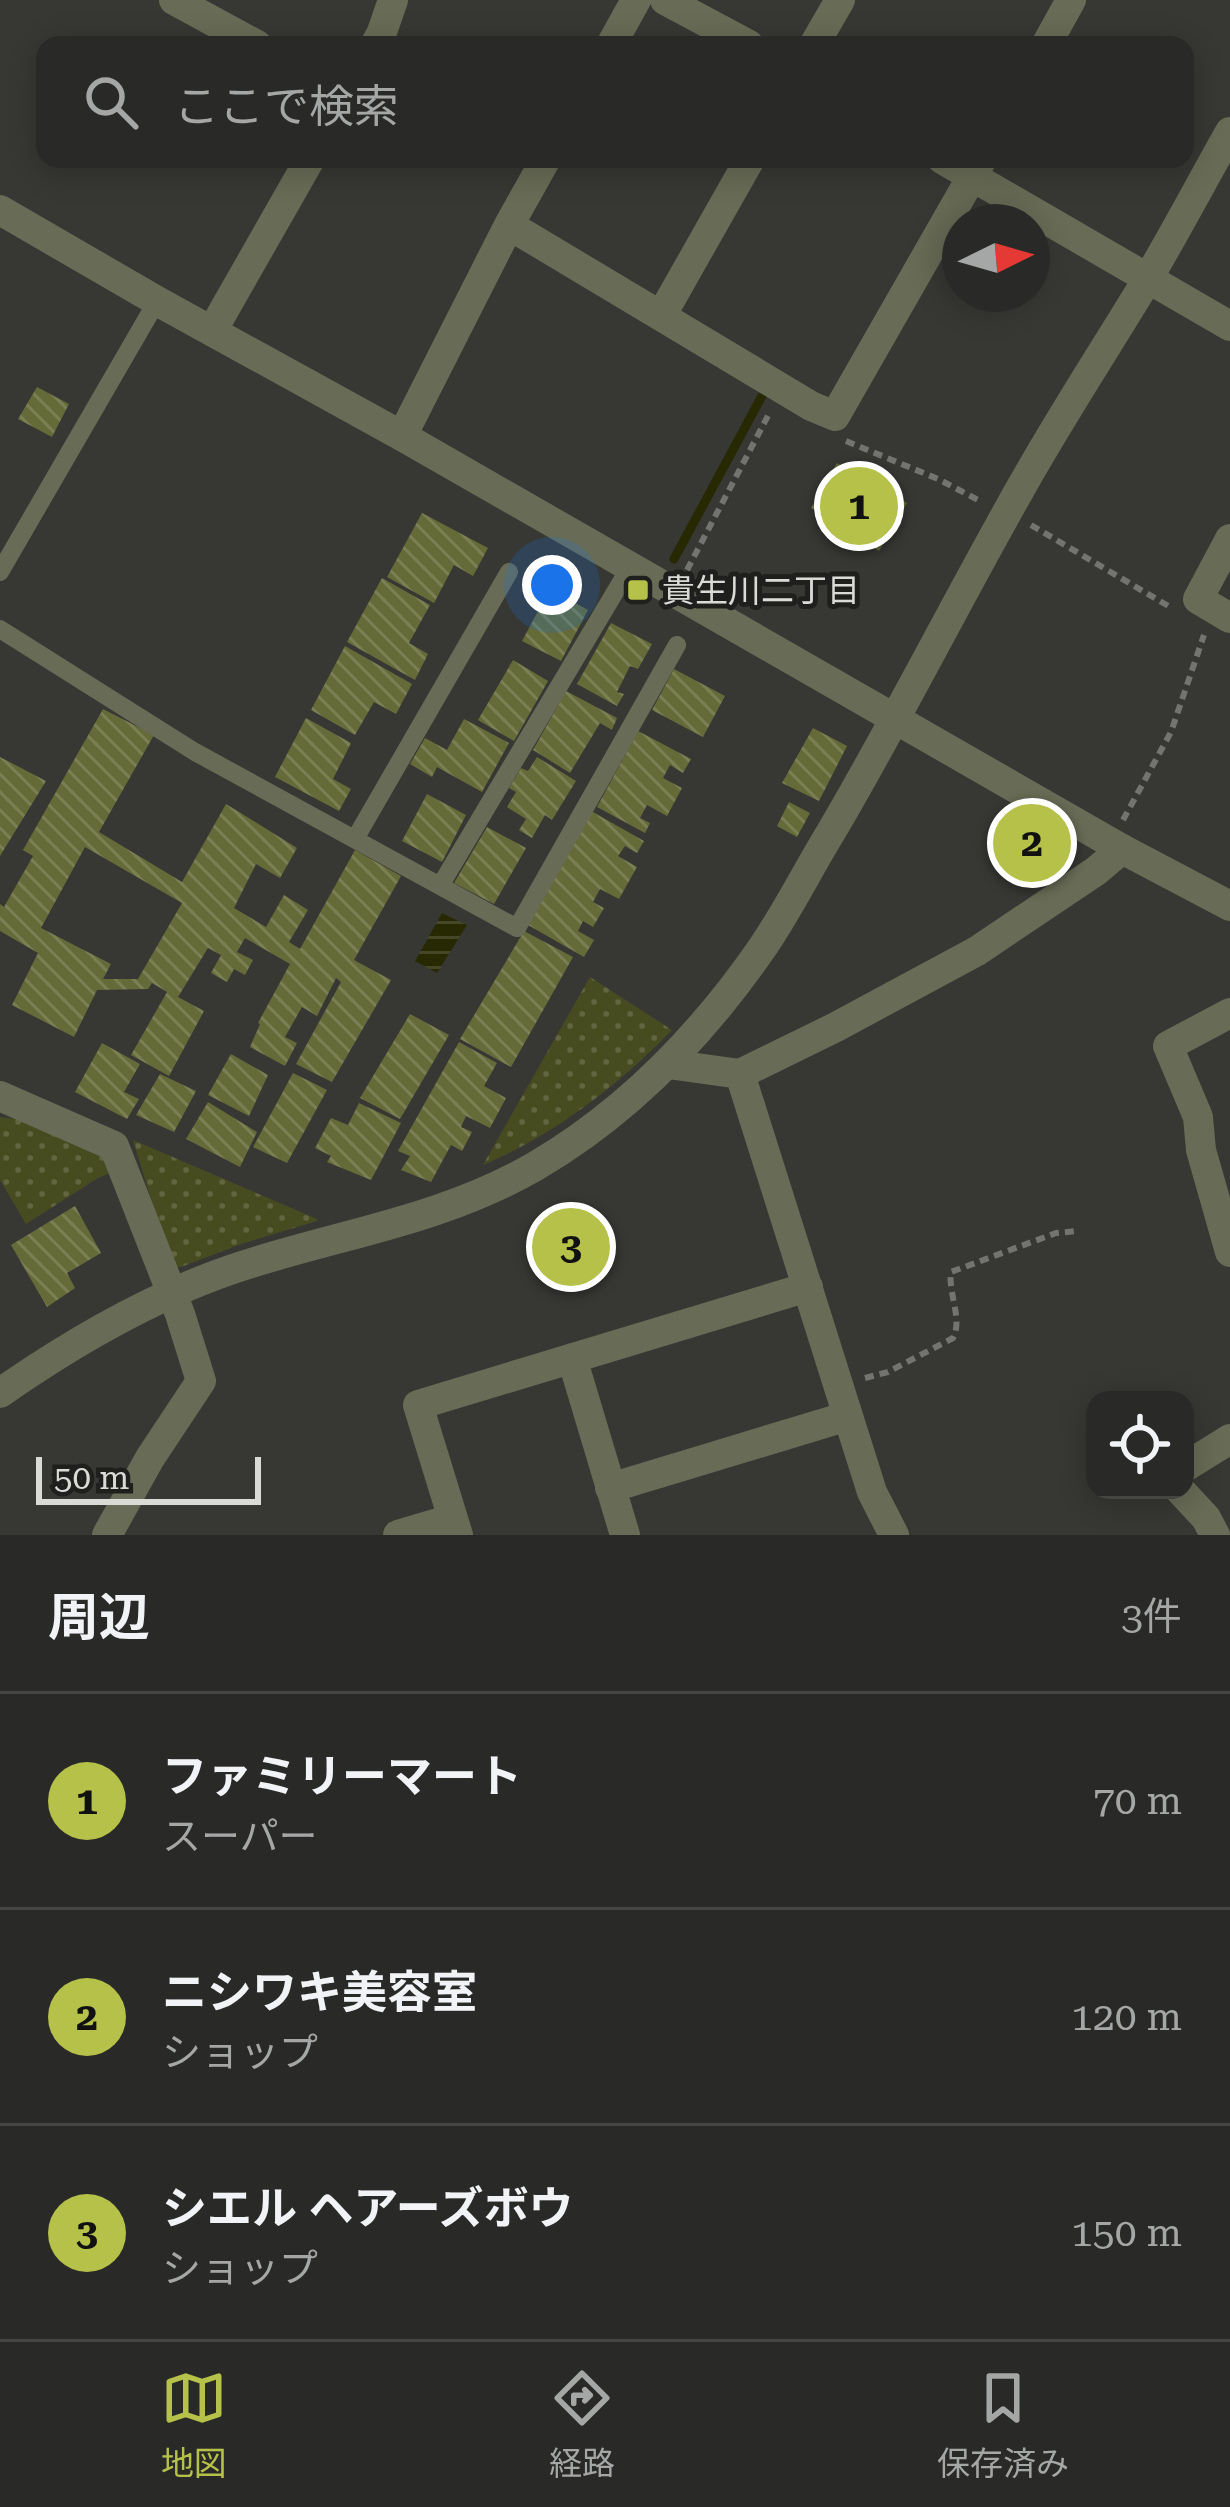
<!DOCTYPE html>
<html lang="ja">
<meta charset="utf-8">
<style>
:root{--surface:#292a27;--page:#31322f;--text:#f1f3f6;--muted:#a5a7a7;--line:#454644;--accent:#b6c149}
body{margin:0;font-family:"Roboto Serif","Noto Sans JP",serif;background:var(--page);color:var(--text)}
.controls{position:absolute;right:36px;bottom:36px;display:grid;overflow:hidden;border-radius:24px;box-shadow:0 6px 30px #0003}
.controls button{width:108px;height:108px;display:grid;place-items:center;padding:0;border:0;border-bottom:3px solid var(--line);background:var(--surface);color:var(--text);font:60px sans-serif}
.compass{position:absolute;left:942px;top:204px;width:108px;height:108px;border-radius:50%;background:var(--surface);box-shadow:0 6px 30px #0003;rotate:85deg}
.scale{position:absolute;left:36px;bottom:30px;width:225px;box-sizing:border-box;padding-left:12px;border:6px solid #dadad7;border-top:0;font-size:33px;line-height:42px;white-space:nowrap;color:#dadad7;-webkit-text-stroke:9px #1f1f1d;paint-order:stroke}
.you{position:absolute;left:552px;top:585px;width:42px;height:42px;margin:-30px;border:9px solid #fff;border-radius:50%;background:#1a73e8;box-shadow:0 0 0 18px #1a73e833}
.badge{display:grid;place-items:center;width:78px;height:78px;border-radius:50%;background:var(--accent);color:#111;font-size:39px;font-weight:700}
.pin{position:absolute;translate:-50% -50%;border:6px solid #fff;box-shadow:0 3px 12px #0006}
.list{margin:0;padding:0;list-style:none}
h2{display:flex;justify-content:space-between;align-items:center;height:156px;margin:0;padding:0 48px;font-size:51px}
h2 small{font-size:39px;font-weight:400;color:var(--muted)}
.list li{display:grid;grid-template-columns:78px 1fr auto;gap:36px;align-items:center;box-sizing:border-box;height:216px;padding:0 48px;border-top:3px solid var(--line)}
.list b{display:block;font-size:45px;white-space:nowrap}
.list p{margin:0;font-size:39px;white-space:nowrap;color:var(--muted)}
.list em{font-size:39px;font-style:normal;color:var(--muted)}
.icon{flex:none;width:66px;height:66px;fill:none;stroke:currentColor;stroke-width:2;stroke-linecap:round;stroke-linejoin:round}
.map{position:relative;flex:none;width:1230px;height:1535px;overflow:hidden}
.search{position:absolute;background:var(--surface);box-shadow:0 6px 30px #0003;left:36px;right:36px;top:36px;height:132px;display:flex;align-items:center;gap:30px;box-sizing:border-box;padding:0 42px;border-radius:24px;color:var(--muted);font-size:45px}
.sheet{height:804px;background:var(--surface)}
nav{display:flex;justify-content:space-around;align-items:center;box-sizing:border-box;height:168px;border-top:3px solid var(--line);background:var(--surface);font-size:33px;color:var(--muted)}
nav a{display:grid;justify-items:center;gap:6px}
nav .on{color:var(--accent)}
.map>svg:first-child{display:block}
</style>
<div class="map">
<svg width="1230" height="1535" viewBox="0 0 1230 1535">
<defs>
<pattern id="grass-dots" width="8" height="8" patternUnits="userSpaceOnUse" patternTransform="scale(3)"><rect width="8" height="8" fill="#474c20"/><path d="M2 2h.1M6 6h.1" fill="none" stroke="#616540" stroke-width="1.8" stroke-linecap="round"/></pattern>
<pattern id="water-rules" width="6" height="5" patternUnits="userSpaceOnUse" patternTransform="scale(3)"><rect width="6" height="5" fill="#262902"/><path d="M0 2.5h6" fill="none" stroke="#454726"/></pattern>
<pattern id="building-back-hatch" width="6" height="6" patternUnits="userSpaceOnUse" patternTransform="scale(3)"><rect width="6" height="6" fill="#656b38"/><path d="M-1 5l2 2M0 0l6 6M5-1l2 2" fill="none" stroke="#7a8054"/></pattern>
</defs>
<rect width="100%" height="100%" fill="#373834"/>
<path fill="url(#grass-dots)" d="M 590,977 L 672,1030 C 619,1085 554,1135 483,1165 Z
M 0,1117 L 17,1119 L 101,1155 L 115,1171 L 98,1178 L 26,1224 L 0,1180 Z
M 133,1140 L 317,1219 L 317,1221 L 244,1243 L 181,1267 L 175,1267 L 170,1261 Z"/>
<path fill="url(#water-rules)" d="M 442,913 L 467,925 L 437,973 L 415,961 Z"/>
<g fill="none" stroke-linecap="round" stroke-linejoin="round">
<path stroke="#262902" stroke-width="9" d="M 674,559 L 762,396"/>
</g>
<path fill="url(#building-back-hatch)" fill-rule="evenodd" d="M 37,387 L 69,404 L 52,437 L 18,419 Z
M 837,463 L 907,503 L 879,551 L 811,508 Z
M 422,513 L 488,548 L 473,576 L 454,565 L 434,603 L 387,577 Z
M 382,578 L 430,605 L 409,643 L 428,654 L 415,680 L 347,642 Z
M 550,589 L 588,610 L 561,661 L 522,641 Z
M 611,623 L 652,644 L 638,669 L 630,666 L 617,692 L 624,694 L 617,706 L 577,684 Z
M 345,646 L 412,684 L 396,714 L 374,702 L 355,735 L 311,710 Z
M 513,660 L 548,681 L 514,741 L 478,720 Z
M 674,669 L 725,696 L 703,737 L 652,710 Z
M 566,691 L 617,718 L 612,730 L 600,723 L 570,773 L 533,750 Z
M 103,709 L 154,735 L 99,832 L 182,882 L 226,804 L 297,848 L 280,878 L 256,864 L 234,908 L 266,927 L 284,895 L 308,910 L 289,942 L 300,949 L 355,850 L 401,876 L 354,960 L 391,980 L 332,1082 L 296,1064 L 341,982 L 336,978 L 317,1016 L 302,1007 L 285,1037 L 297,1043 L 285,1066 L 250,1047 L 260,1024 L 258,1023 L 290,964 L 245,938 L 237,952 L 253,960 L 245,975 L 234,969 L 227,982 L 211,973 L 221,955 L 208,948 L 178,997 L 204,1011 L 169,1076 L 131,1055 L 167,992 L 152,983 L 148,989 L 97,990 L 74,1037 L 12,1005 L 38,953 L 0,931 L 0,904 L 4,907 L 33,856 L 23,850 ZM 85,847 L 182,903 L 138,979 L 103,979 L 111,964 L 41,928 Z
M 306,718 L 351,743 L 333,779 L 351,789 L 339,811 L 275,777 Z
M 464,719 L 509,743 L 482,792 L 437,767 L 432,777 L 410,764 L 425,738 L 447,750 Z
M 813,728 L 847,746 L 819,801 L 782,783 Z
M 638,731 L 691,759 L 683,773 L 670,765 L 663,778 L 682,788 L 667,816 L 647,805 L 640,818 L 650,823 L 645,833 L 597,807 Z
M 0,757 L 46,781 L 0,856 Z
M 537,757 L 576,781 L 552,820 L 545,815 L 532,838 L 519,830 L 526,819 L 507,807 L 516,792 L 509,788 L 521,768 L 528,771 Z
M 427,794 L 466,815 L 442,862 L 402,841 Z
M 789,802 L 810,813 L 797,837 L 777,826 Z
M 591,811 L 644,841 L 637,853 L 625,846 L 618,856 L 637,867 L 619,899 L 600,889 L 593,902 L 604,908 L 593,927 L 583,921 L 578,931 L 594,940 L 584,957 L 528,925 Z
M 487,827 L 526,848 L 494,904 L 454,883 Z
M 524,931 L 573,957 L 511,1067 L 460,1039 Z
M 410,1014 L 449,1035 L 400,1119 L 360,1098 Z
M 459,1042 L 497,1063 L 484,1086 L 506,1098 L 490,1128 L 466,1116 L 461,1127 L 472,1132 L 462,1151 L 451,1145 L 431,1182 L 401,1170 L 410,1156 L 398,1151 Z
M 102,1043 L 140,1064 L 124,1092 L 139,1099 L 127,1119 L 75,1092 Z
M 231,1054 L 268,1075 L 249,1116 L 208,1095 Z
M 293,1073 L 327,1090 L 287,1163 L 253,1147 Z
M 160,1074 L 196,1091 L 174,1132 L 136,1115 Z
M 208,1102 L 257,1132 L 240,1167 L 186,1139 Z
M 359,1103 L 401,1123 L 371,1180 L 327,1162 L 331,1156 L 315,1148 L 331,1118 L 348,1125 Z
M 75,1206 L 101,1253 L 67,1273 L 75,1288 L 47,1307 L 11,1245 Z
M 589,1213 L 604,1264 L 553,1279 L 538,1229 Z"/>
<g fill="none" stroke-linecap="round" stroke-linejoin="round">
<path stroke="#737470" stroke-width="6" stroke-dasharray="9 6" stroke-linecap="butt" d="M 846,441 L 938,479 L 982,502
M 1031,525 L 1170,607
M 687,570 L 770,412
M 1123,820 L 1171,732 L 1204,635
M 865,1378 L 888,1372 L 953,1338 C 963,1319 948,1294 951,1272 L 1056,1233 L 1077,1231"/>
<path stroke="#686c56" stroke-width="18" d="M 0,572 L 157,301
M 0,629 L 195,752 L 517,928 L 677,645
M 355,839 L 509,572
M 440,886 L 630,567"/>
<path stroke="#686c56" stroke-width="30" d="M 174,0 L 257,45
M 665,0 L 749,45
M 375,45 L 382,32 L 393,0
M 611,45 L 636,0
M 814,45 L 840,0
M 1046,45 L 1071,0
M 942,159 L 1230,326
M 509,225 L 811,406 L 835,416 L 982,159
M 661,316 L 750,159
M 212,331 L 310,159
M 402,436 L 509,225 L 546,159
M 1230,539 L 1198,599 L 1230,618
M 1230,1013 L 1168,1046 L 1198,1117 L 1201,1150 L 1230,1252
M 668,1064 L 740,1074 L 836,1027 L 977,951 L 1096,871 L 1122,849
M 740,1074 L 872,1492 L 894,1535
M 0,1096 L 114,1146 L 180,1314 L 201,1381 L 150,1458 L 107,1535
M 572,1358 L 625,1535
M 1185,1467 L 1230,1439
M 610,1488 L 848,1416
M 1180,1490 L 1206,1518 L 1215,1535
M 398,1535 L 452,1519
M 458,1535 L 418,1405 L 808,1287"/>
<path stroke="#686c56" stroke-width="30" d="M 0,210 L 157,301 L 402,436 L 1122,849 L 1230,906
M 0,1393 C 76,1340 157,1293 245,1265 C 345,1233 441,1220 534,1167 C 625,1114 700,1037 760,951 C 786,914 807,871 831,832 C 897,720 955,604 1019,491 C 1058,421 1102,354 1144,285 C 1174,235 1201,183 1230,132"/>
</g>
<rect fill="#b6c149" stroke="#1f1f1d" stroke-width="4.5" x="626" y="578" width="24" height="24" rx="6"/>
<g text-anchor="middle" stroke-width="10" stroke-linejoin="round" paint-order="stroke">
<g font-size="33" fill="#dadad7" stroke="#1f1f1d" text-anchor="start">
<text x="662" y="602">貴生川二丁目</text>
</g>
</g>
</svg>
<div class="controls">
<button><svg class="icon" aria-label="locate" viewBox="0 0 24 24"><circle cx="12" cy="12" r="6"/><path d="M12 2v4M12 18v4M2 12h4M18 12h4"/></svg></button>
</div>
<svg class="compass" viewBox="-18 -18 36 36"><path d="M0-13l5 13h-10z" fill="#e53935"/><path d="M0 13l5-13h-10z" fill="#a5a7a7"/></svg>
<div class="scale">50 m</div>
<div class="you"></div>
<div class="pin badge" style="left:859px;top:506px">1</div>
<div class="pin badge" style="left:1032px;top:843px">2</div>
<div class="pin badge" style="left:571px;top:1247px">3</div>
<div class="search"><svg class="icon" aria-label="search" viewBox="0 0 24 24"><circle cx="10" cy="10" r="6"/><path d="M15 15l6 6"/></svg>ここで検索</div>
</div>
<section class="sheet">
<h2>周辺<small>3件</small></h2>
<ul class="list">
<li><span class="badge">1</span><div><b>ファミリーマート</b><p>スーパー</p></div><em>70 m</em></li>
<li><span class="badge">2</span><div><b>ニシワキ美容室</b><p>ショップ</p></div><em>120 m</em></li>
<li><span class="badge">3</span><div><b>シエル ヘアーズボウ</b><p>ショップ</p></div><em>150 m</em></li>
</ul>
</section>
<nav>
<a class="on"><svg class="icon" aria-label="map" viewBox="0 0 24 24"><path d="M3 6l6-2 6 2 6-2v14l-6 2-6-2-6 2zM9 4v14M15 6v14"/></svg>地図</a>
<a><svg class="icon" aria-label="directions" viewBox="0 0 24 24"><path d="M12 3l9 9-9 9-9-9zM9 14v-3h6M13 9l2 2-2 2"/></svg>経路</a>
<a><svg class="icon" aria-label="saved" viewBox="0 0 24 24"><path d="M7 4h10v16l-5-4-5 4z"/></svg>保存済み</a>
</nav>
